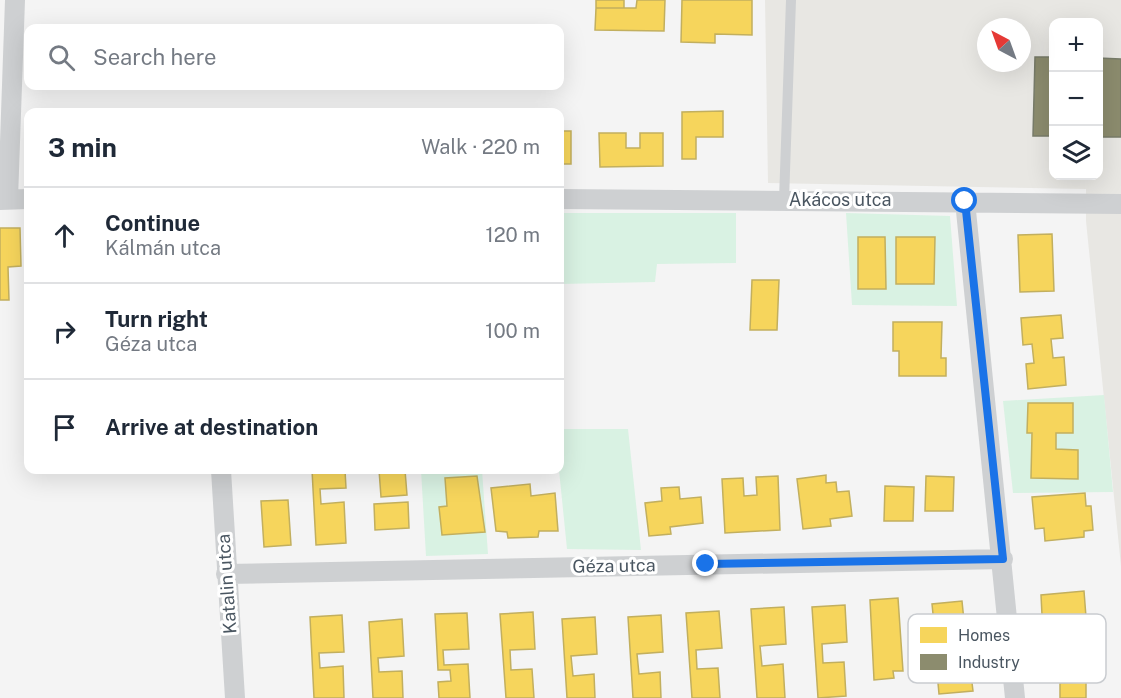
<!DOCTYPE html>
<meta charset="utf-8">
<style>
:root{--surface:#fff;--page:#f6f6f7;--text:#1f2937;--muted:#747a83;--line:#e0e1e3}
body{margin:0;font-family:"Public Sans",sans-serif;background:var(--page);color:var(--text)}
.controls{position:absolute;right:18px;top:18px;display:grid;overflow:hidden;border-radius:12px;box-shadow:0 6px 24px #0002}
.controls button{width:54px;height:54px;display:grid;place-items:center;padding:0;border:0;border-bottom:2px solid var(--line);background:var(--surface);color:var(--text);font:30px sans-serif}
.compass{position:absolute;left:977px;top:18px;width:54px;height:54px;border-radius:50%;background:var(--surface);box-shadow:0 6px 24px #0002;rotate:319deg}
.stop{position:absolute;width:18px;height:18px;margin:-14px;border:4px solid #1a73e8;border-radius:50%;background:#fff}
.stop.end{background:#1a73e8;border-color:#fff;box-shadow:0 2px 6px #0008}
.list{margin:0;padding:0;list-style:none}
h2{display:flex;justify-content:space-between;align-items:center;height:78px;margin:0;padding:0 24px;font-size:26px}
h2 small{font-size:20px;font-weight:400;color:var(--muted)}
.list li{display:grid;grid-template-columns:39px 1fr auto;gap:18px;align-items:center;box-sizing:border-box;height:96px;padding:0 24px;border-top:2px solid var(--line)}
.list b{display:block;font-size:22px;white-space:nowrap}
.list p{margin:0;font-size:20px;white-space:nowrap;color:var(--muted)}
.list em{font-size:20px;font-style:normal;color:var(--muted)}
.icon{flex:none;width:33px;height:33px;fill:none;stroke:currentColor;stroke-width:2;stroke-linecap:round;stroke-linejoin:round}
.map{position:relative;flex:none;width:1121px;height:698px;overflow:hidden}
.search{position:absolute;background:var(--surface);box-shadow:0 6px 24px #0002;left:24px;top:24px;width:540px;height:66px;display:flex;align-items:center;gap:15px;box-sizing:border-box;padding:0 21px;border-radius:12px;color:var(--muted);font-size:22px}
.panel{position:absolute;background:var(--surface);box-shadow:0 6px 24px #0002;left:24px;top:108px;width:540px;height:366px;border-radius:12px}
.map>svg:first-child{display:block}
</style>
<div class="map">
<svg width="1121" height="698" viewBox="0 0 1121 698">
<rect width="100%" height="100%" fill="#f4f4f4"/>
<path fill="#e8e7e3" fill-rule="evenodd" d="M 765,0 L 1121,0 L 1121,566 L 1086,221 L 1086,189 L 768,183 ZM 1054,22 L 1098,22 L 1098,176 L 1054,176 ZM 986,27 L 1022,27 L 1022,63 L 986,63 Z"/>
<path fill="#d9f2e3" d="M 560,213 L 736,213 L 736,263 L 657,264 L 655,282 L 560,284 Z
M 846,213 L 950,216 L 957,306 L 852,305 Z
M 1104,395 L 1113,492 L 1013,493 L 1003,401 Z
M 560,429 L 628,429 L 641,550 L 567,549 L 559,470 Z
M 421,470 L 482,470 L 488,554 L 426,556 Z"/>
<path fill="#f6d55c" stroke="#c2af5e" stroke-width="1.5" d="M 596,0 L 624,0 L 624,8 L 596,8 Z
M 637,0 L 665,0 L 664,31 L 595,30 L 596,8 L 636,8 Z
M 682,0 L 752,0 L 752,35 L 715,34 L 715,43 L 681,42 Z
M 723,111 L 723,137 L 696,137 L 696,159 L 682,159 L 682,112 Z
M 560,131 L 571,131 L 571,164 L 560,164 Z
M 599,133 L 626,133 L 626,148 L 640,148 L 640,133 L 663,133 L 663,166 L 600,167 Z
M 0,228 L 20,228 L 21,266 L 8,267 L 9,300 L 0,300 Z
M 1052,234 L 1054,291 L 1020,292 L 1018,235 Z
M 858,237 L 885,237 L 886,289 L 858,289 Z
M 896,237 L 935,237 L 934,284 L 896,284 Z
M 752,280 L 779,280 L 777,330 L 750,330 Z
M 1061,315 L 1063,338 L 1051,339 L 1053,358 L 1064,357 L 1066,385 L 1028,389 L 1026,364 L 1034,363 L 1032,344 L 1023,345 L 1021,318 Z
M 893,322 L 942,322 L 941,358 L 946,358 L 946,376 L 899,376 L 899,351 L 893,351 Z
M 1028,403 L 1073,403 L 1073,433 L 1056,433 L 1056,449 L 1078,450 L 1078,479 L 1031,478 L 1032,433 L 1027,433 Z
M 312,470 L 345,470 L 346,488 L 320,489 L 321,504 L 344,502 L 346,543 L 316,545 Z
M 379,470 L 405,470 L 407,495 L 381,497 Z
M 826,475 L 826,483 L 836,482 L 837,492 L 849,491 L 852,516 L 830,519 L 831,526 L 803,529 L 797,479 Z
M 477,476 L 485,532 L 442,535 L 439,507 L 447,506 L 445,478 Z
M 778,476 L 780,530 L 725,533 L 722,479 L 743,478 L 744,496 L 757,495 L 756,477 Z
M 926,476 L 954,477 L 953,511 L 925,511 Z
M 530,484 L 531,496 L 555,493 L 558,531 L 539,531 L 538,537 L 508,538 L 507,532 L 496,531 L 491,488 Z
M 885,486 L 914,487 L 913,521 L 884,521 Z
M 679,487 L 680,499 L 701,497 L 703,523 L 670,527 L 671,534 L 649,536 L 645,503 L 662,501 L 661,488 Z
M 1085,493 L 1086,506 L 1091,506 L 1093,530 L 1084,531 L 1084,537 L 1045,541 L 1044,528 L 1035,529 L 1032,497 Z
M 288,500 L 291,545 L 264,547 L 261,501 Z
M 408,502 L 409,528 L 375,530 L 374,504 Z
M 1084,591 L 1089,656 L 1045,659 L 1044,643 L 1053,642 L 1051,615 L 1042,615 L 1041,595 Z
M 898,598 L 903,671 L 893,671 L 894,678 L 874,680 L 870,600 Z
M 962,601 L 966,641 L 936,644 L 932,604 Z
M 845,605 L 847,642 L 822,644 L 823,663 L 844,662 L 846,696 L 818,698 L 812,607 Z
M 784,607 L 786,644 L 760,646 L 762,666 L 783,664 L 785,698 L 757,698 L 751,609 Z
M 719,611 L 722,648 L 696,650 L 697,669 L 718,668 L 720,698 L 692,698 L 686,613 Z
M 533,612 L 535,649 L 510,650 L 511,670 L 532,669 L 534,698 L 506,698 L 500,614 Z
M 467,613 L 469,649 L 443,650 L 444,665 L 468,664 L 470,698 L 439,698 L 438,682 L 451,681 L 450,670 L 438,670 L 435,614 Z
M 342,615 L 344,652 L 319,653 L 320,668 L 343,666 L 344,698 L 314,698 L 310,617 Z
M 661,615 L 663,652 L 637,654 L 639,674 L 660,672 L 661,698 L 633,698 L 628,617 Z
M 595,617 L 597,654 L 571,656 L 573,676 L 594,674 L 595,698 L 567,698 L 562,619 Z
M 402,619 L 404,656 L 378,658 L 379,672 L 402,671 L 403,698 L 373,698 L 369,622 Z
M 969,658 L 973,691 L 939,694 L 936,661 Z
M 1086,682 L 1086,698 L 1060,698 L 1060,683 Z"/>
<path fill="#8c8c6e" stroke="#787c6a" stroke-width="1.5" d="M 1035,57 L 1054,57 L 1054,136 L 1033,136 Z
M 1098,58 L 1121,59 L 1121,137 L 1098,137 Z"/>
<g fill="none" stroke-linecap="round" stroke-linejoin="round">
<path stroke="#ced0d2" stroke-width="10" d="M 784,200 L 791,0"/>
<path stroke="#ced0d2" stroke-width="20" d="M 8,199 L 15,0
M 560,199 L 1121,204
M 0,200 L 28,199
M 965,201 L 1015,698
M 221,470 L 235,698
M 226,574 L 1003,559"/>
</g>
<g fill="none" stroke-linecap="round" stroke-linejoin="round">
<path stroke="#1a73e8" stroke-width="8" d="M 706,564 L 1003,559 L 965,201"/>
</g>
<g text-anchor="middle" stroke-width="6" stroke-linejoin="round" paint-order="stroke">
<g font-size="18" fill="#4a5661" stroke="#fff">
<text x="840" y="206">Akácos utca</text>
<text transform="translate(614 566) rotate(-1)" y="6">Géza utca</text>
<text transform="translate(227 584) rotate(-94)" y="6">Katalin utca</text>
</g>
</g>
<rect x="908" y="614" width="198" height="69" rx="9" fill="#fff" stroke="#c9ccd0" stroke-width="1.5"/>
<rect x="920" y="627" width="27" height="16" fill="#f6d55c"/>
<rect x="920" y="654" width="27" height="16" fill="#8c8c6e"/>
<g font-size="16" fill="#4a5661">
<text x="958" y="641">Homes</text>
<text x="958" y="668">Industry</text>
</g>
</svg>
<div class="controls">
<button>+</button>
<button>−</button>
<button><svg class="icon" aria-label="layers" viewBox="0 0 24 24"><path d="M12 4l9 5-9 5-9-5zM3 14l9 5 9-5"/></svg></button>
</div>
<svg class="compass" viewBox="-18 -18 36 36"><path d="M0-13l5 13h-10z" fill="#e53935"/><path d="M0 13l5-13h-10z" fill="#747a83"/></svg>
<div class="stop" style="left:965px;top:201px"></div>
<div class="stop end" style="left:706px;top:564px"></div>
<div class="search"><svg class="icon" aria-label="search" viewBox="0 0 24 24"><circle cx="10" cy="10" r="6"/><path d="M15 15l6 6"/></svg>Search here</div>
<section class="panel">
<h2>3 min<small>Walk · 220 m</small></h2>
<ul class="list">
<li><svg class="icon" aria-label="ahead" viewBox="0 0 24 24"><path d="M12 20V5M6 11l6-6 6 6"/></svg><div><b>Continue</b><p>Kálmán utca</p></div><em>120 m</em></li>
<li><svg class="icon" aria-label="right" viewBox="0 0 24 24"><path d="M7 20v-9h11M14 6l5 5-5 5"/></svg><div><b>Turn right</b><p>Géza utca</p></div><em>100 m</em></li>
<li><svg class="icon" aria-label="arrive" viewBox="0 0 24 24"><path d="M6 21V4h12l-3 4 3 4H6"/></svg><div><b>Arrive at destination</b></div></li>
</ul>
</section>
</div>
